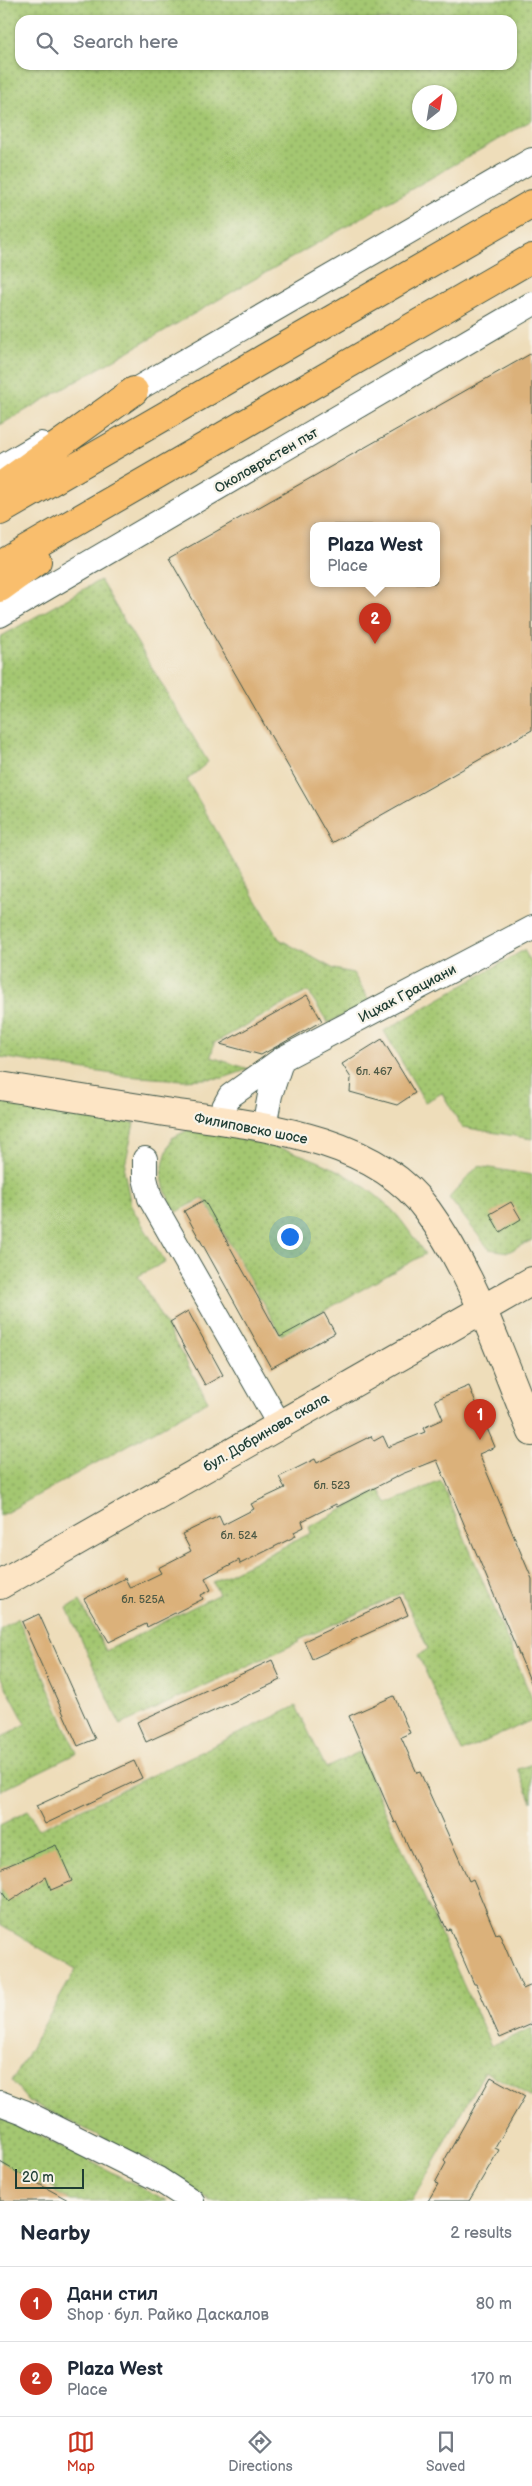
<!DOCTYPE html>
<meta charset="utf-8">
<style>
:root{--surface:#fff;--page:#f6f6f7;--text:#1f2937;--muted:#747a83;--line:#e0e1e3;--accent:#c8321e}
body{margin:0;font-family:"Balsamiq Sans",sans-serif;background:var(--page);color:var(--text)}
.compass{position:absolute;left:412px;top:85px;width:45px;height:45px;border-radius:50%;background:var(--surface);box-shadow:0 1px 4px #0004;rotate:30deg}
.scale{position:absolute;left:15px;bottom:12px;width:69px;box-sizing:border-box;padding-left:5px;border:2px solid #1f3d34;border-top:0;font-size:14px;line-height:18px;white-space:nowrap;color:#1f3d34;-webkit-text-stroke:4px #f7f3e8;paint-order:stroke}
.you{position:absolute;left:289px;top:1236px;width:18px;height:18px;margin:-12px;border:4px solid #fff;border-radius:50%;background:#1a73e8;box-shadow:0 0 0 8px #1a73e833}
.badge{display:grid;place-items:center;width:32px;height:32px;border-radius:50%;background:var(--accent);color:#fff;font-size:16px;font-weight:700}
.pin{position:absolute;translate:-50% -41px;filter:drop-shadow(0 1px 2px #0008)}
.pin::after{content:'';position:absolute;top:26px;width:18px;height:15px;background:inherit;clip-path:polygon(0 0,100% 0,50% 100%)}
.popup{position:absolute;left:310px;top:522px;width:130px;height:65px;box-sizing:border-box;display:grid;place-content:center;border-radius:10px;background:var(--surface);filter:drop-shadow(0 1px 4px #0005);font-size:16px;white-space:nowrap;color:var(--muted)}
.popup b{font-size:19px;color:var(--text)}
.popup::after{content:'';position:absolute;left:50%;top:100%;margin-left:-10px;border:10px solid transparent;border-top-color:var(--surface)}
.list{margin:0;padding:0;list-style:none}
h2{display:flex;justify-content:space-between;align-items:center;height:65px;margin:0;padding:0 20px;font-size:21px}
h2 small{font-size:16px;font-weight:400;color:var(--muted)}
.list li{display:grid;grid-template-columns:32px 1fr auto;gap:15px;align-items:center;box-sizing:border-box;height:75px;padding:0 20px;border-top:1px solid var(--line)}
.list b{display:block;font-size:19px;white-space:nowrap}
.list p{margin:0;font-size:16px;white-space:nowrap;color:var(--muted)}
.list em{font-size:16px;font-style:normal;color:var(--muted)}
.icon{flex:none;width:28px;height:28px;fill:none;stroke:currentColor;stroke-width:2;stroke-linecap:round;stroke-linejoin:round}
.map{position:relative;flex:none;width:532px;height:2201px;overflow:hidden}
.search{position:absolute;background:var(--surface);box-shadow:0 1px 4px #0004;left:15px;right:15px;top:15px;height:55px;display:flex;align-items:center;gap:12px;box-sizing:border-box;padding:0 18px;border-radius:15px;color:var(--muted);font-size:19px}
.sheet{height:215px;background:var(--surface)}
nav{display:flex;justify-content:space-around;align-items:center;box-sizing:border-box;height:70px;border-top:1px solid var(--line);background:var(--surface);font-size:14px;color:var(--muted)}
nav a{display:grid;justify-items:center;gap:2px}
nav .on{color:var(--accent)}
.map>svg:first-child{display:block}
</style>
<div class="map">
<svg width="532" height="2201" viewBox="0 0 532 2201">
<defs>
<pattern id="grass-dots" width="8" height="8" patternUnits="userSpaceOnUse" patternTransform="scale(1.25)"><rect width="8" height="8" fill="#a4c771"/><path d="M2 2h.1M6 6h.1" fill="none" stroke="#85a35e" stroke-width="1.8" stroke-linecap="round"/></pattern>
</defs>
<rect width="100%" height="100%" fill="#f7f3e8"/>
<filter id="ink" filterUnits="userSpaceOnUse"><feTurbulence type="fractalNoise" baseFrequency=".02" numOctaves="2"/><feDisplacementMap in="SourceGraphic" scale="10" xChannelSelector="R" yChannelSelector="G"/><feConvolveMatrix kernelMatrix="1 2 1 2 8 2 1 2 1" color-interpolation-filters="sRGB"/></filter>
<filter id="wash" filterUnits="userSpaceOnUse"><feTurbulence type="fractalNoise" baseFrequency=".0096" numOctaves="4" result="noise"/><feDisplacementMap in="SourceGraphic" scale="20" xChannelSelector="R" yChannelSelector="G"/><feGaussianBlur stdDeviation="1.12" result="paint"/><feColorMatrix in="noise" values="0 0 0 0 0 0 0 0 0 0 0 0 0 0 0 0 0 1.4 0 .05"/><feComposite in="paint" operator="in"/></filter>
<g filter="url(#wash)">
<rect width="100%" height="100%" fill="#eeddba"/>
<path fill="url(#grass-dots)" stroke="#628252" fill-rule="evenodd" d="M 0,0 L 532,0 L 532,120 L 0,425 ZM 20,20 L 512,20 L 512,65 L 20,65 ZM 420,92 L 450,92 L 450,122 L 420,122 Z
M 100,580 L 208,762 L 187,780 L 279,939 L 334,969 L 353,973 L 370,1002 L 328,1023 L 308,991 L 214,1043 L 211,1057 L 249,1069 L 223,1078 L 182,1080 L 126,1076 L 0,1057 L 0,637 Z
M 524,950 L 532,964 L 532,1139 L 462,1127 L 442,1093 L 425,1102 L 384,1031 Z
M 0,1102 L 134,1123 L 124,1170 L 131,1206 L 165,1262 L 138,1276 L 208,1401 L 0,1516 Z
M 188,1130 C 260,1141 329,1153 385,1203 C 401,1217 413,1237 425,1254 L 281,1335 L 204,1198 L 176,1212 C 158,1182 159,1170 172,1138 Z
M 478,1166 L 532,1175 L 532,1240 L 508,1252 L 489,1249 L 449,1198 Z
M 441,1481 L 532,1699 L 532,1720 L 462,1752 L 418,1655 L 428,1649 L 402,1593 L 299,1640 L 299,1642 L 120,1725 L 67,1608 L 80,1601 L 106,1651 L 219,1594 L 213,1582 L 311,1533 L 309,1527 L 380,1490 L 387,1504 Z
M 18,1618 L 77,1753 L 0,1791 L 0,1738 L 26,1724 L 0,1676 L 0,1629 Z
M 296,1706 L 326,1768 L 359,1752 L 491,2046 L 532,2028 L 532,2097 L 485,2071 L 412,2201 L 210,2201 L 164,2168 L 29,2101 L 12,2081 L 76,1969 L 0,1925 L 0,1825 L 28,1811 L 38,1830 Z
M 532,1764 L 532,1802 L 518,1769 Z
M 0,2118 L 19,2125 L 168,2201 L 71,2201 L 55,2192 L 56,2189 L 44,2182 L 42,2185 L 22,2174 L 21,2177 L 0,2166 L 2,2163 L 0,2161 Z"/>
<g id="blocks">
<path fill="#dbb17a" fill-rule="evenodd" d="M 532,353 L 532,730 L 332,843 L 169,558 ZM 314,525 L 436,525 L 436,583 L 314,583 Z
M 307,995 L 322,1021 L 283,1043 L 261,1055 L 220,1044 Z
M 382,1039 L 415,1093 L 397,1105 L 350,1092 L 351,1078 L 342,1064 Z
M 204,1200 L 280,1337 L 324,1313 L 335,1333 L 271,1368 L 184,1211 Z
M 511,1202 L 521,1219 L 500,1232 L 490,1214 Z
M 188,1311 L 223,1375 L 205,1385 L 170,1322 Z
M 469,1386 L 495,1447 L 479,1454 L 532,1579 L 532,1685 L 437,1460 L 402,1474 L 337,1507 L 336,1504 L 302,1521 L 304,1527 L 294,1532 L 296,1536 L 240,1564 L 239,1560 L 205,1578 L 211,1590 L 201,1595 L 203,1599 L 147,1627 L 146,1624 L 109,1642 L 84,1599 L 125,1578 L 130,1588 L 161,1573 L 158,1568 L 191,1551 L 182,1534 L 219,1516 L 223,1525 L 254,1509 L 251,1504 L 285,1488 L 279,1477 L 315,1459 L 317,1463 L 371,1436 L 374,1441 L 383,1436 L 388,1447 L 425,1432 L 423,1428 L 443,1419 L 435,1400 Z
M 400,1597 L 408,1615 L 312,1659 L 304,1641 Z
M 39,1614 L 95,1739 L 78,1746 L 22,1622 Z
M 272,1660 L 281,1680 L 146,1742 L 137,1722 Z
M 394,1696 L 410,1733 L 401,1737 L 417,1773 L 420,1772 L 469,1881 L 473,1879 L 496,1934 L 499,1933 L 523,1989 L 532,1985 L 532,2024 L 500,2038 L 476,1984 L 474,1984 L 450,1929 L 447,1930 L 397,1822 L 395,1823 L 349,1716 Z
M 134,1761 L 142,1778 L 45,1824 L 36,1806 Z
M 56,1845 L 72,1881 L 51,1890 L 46,1877 L 9,1902 L 0,1889 L 0,1869 Z
M 491,2077 L 525,2096 L 495,2148 L 499,2150 L 469,2201 L 428,2201 L 438,2184 L 435,2183 L 446,2163 L 444,2161 Z
M 0,2162 L 17,2172 L 70,2201 L 0,2201 Z"/>
</g>
</g>
<g filter="url(#ink)">
<use href="#blocks" fill-opacity="0" stroke="#3e5548" stroke-width="1"/>
<g fill="none" stroke-linecap="round" stroke-linejoin="round">
<defs>
<path id="street" d="M 118,400 L 532,160
M 0,468 L 41,444
M 0,615 L 532,304
M 222,1121 L 224,1107 L 230,1096 L 282,1059 L 532,928
M 264,1127 L 270,1095 L 282,1059
M 145,1159 L 145,1178 L 150,1198 L 279,1424
M 0,2103 L 24,2112 L 158,2179 L 192,2201"/>
<path id="secondary" d="M 0,1086 C 55,1095 110,1103 165,1112 C 250,1125 373,1134 427,1210 C 475,1276 501,1357 532,1432
M 0,1585 L 532,1281"/>
<path id="highway" d="M 0,487 L 134,391
M 0,511 L 532,204
M 0,565 L 532,258
M 0,588 L 37,561"/>
</defs>
<use href="#street" stroke="#3e5548" stroke-width="26"/>
<use href="#secondary" stroke="#3e5548" stroke-width="30"/>
<use href="#highway" stroke="#3e5548" stroke-width="30"/>
<use href="#street" stroke="#fff" stroke-width="24"/>
<use href="#secondary" stroke="#fde5c5" stroke-width="28"/>
<use href="#highway" stroke="#f9be6d" stroke-width="28"/>
</g>
</g>
<g text-anchor="middle" stroke-width="4.5" stroke-linejoin="round" paint-order="stroke">
<g font-size="11" fill="#4e5a46">
<text x="374" y="1075">бл. 467</text>
<text x="332" y="1489">бл. 523</text>
<text x="239" y="1539">бл. 524</text>
<text x="143" y="1603">бл. 525А</text>
</g>
<g font-size="14" fill="#1f3d34" stroke="#f7f3e8">
<text transform="translate(266 460) rotate(-30)" y="5">Околовръстен път</text>
<text transform="translate(407 993) rotate(-28)" y="5">Ицхак Грациани</text>
<text transform="translate(251 1128) rotate(11)" y="5">Филиповско шосе</text>
<text transform="translate(266 1432) rotate(-30)" y="5">бул. Добринова скала</text>
</g>
</g>
</svg>
<svg class="compass" viewBox="-18 -18 36 36"><path d="M0-13l5 13h-10z" fill="#e53935"/><path d="M0 13l5-13h-10z" fill="#747a83"/></svg>
<div class="scale">20 m</div>
<div class="you"></div>
<div class="pin badge" style="left:480px;top:1440px">1</div>
<div class="pin badge" style="left:375px;top:644px">2</div>
<div class="popup"><b>Plaza West</b>Place</div>
<div class="search"><svg class="icon" aria-label="search" viewBox="0 0 24 24"><circle cx="10" cy="10" r="6"/><path d="M15 15l6 6"/></svg>Search here</div>
</div>
<section class="sheet">
<h2>Nearby<small>2 results</small></h2>
<ul class="list">
<li><span class="badge">1</span><div><b>Дани стил</b><p>Shop · бул. Райко Даскалов</p></div><em>80 m</em></li>
<li><span class="badge">2</span><div><b>Plaza West</b><p>Place</p></div><em>170 m</em></li>
</ul>
</section>
<nav>
<a class="on"><svg class="icon" aria-label="map" viewBox="0 0 24 24"><path d="M3 6l6-2 6 2 6-2v14l-6 2-6-2-6 2zM9 4v14M15 6v14"/></svg>Map</a>
<a><svg class="icon" aria-label="directions" viewBox="0 0 24 24"><path d="M12 3l9 9-9 9-9-9zM9 14v-3h6M13 9l2 2-2 2"/></svg>Directions</a>
<a><svg class="icon" aria-label="saved" viewBox="0 0 24 24"><path d="M7 4h10v16l-5-4-5 4z"/></svg>Saved</a>
</nav>
